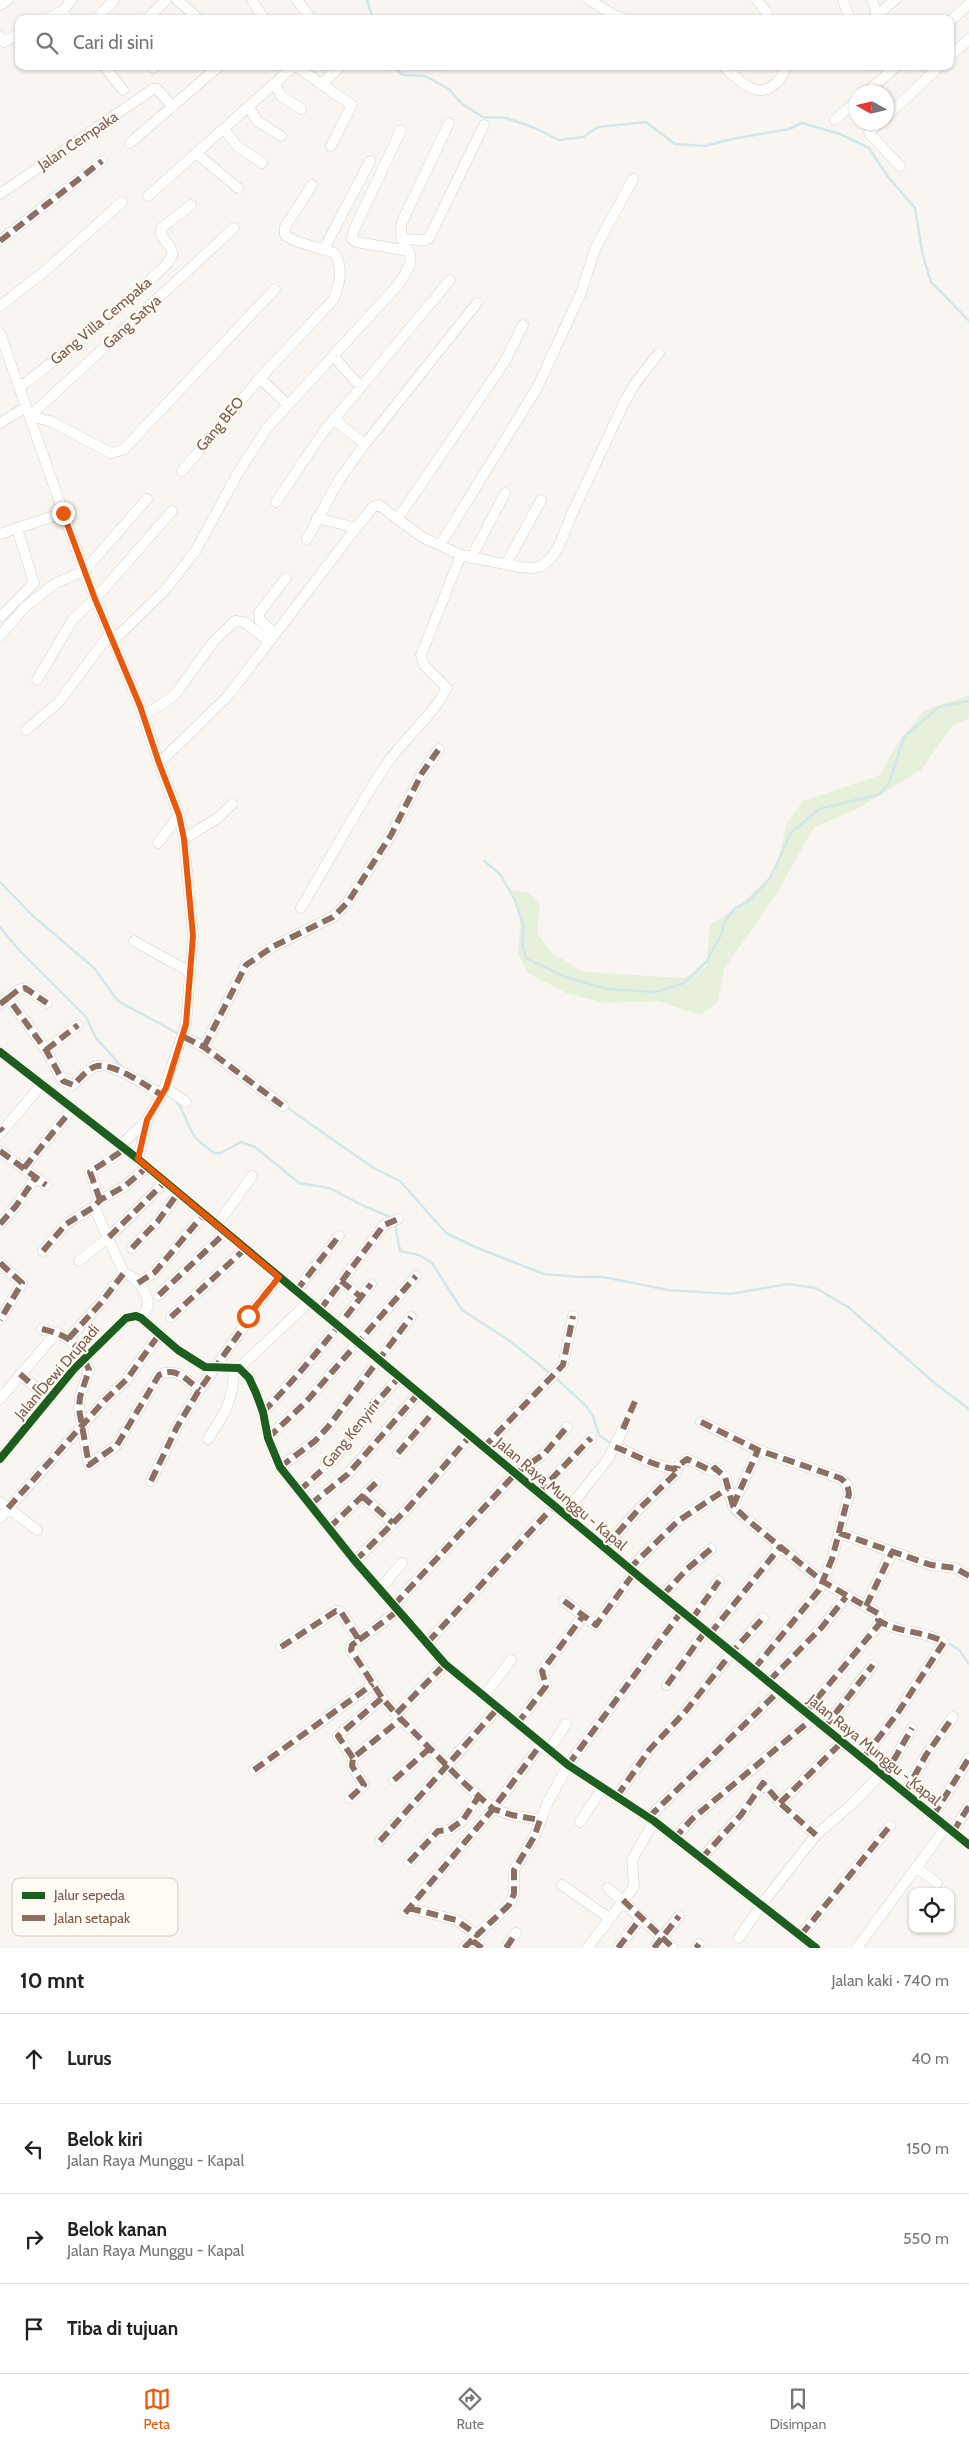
<!DOCTYPE html>
<html lang="id">
<meta charset="utf-8">
<style>
:root{--surface:#fff;--page:#f2f2f2;--text:#222;--muted:#767676;--line:#e0e0e0;--accent:#ea580c}
body{margin:0;font-family:Cabin,sans-serif;background:var(--page);color:var(--text)}
.controls{position:absolute;right:15px;bottom:15px;display:grid;overflow:hidden;border-radius:10px;box-shadow:0 1px 4px #0004}
.controls button{width:45px;height:45px;display:grid;place-items:center;padding:0;border:0;border-bottom:1px solid var(--line);background:var(--surface);color:var(--text);font:25px sans-serif}
.compass{position:absolute;left:849px;top:85px;width:45px;height:45px;border-radius:50%;background:var(--surface);box-shadow:0 1px 4px #0004;rotate:278deg}
.stop{position:absolute;width:15px;height:15px;margin:-11px;border:4px solid #ea580c;border-radius:50%;background:#fff}
.stop.end{background:#ea580c;border-color:#fff;box-shadow:0 1px 5px #0008}
.list{margin:0;padding:0;list-style:none}
h2{display:flex;justify-content:space-between;align-items:center;height:65px;margin:0;padding:0 20px;font-size:21px}
h2 small{font-size:16px;font-weight:400;color:var(--muted)}
.list li{display:grid;grid-template-columns:32px 1fr auto;gap:15px;align-items:center;box-sizing:border-box;height:90px;padding:0 20px;border-top:1px solid var(--line)}
.list b{display:block;font-size:19px;white-space:nowrap}
.list p{margin:0;font-size:16px;white-space:nowrap;color:var(--muted)}
.list em{font-size:16px;font-style:normal;color:var(--muted)}
.icon{flex:none;width:28px;height:28px;fill:none;stroke:currentColor;stroke-width:2;stroke-linecap:round;stroke-linejoin:round}
.map{position:relative;flex:none;width:969px;height:1948px;overflow:hidden}
.search{position:absolute;background:var(--surface);box-shadow:0 1px 4px #0004;left:15px;right:15px;top:15px;height:55px;display:flex;align-items:center;gap:12px;box-sizing:border-box;padding:0 18px;border-radius:10px;color:var(--muted);font-size:19px}
.sheet{height:425px;background:var(--surface)}
nav{display:flex;justify-content:space-around;align-items:center;box-sizing:border-box;height:70px;border-top:1px solid var(--line);background:var(--surface);font-size:14px;color:var(--muted)}
nav a{display:grid;justify-items:center;gap:2px}
nav .on{color:var(--accent)}
.map>svg:first-child{display:block}
</style>
<div class="map">
<svg width="969" height="1948" viewBox="0 0 969 1948">
<rect width="100%" height="100%" fill="#f9f5f0"/>
<path fill="#e7f0db" d="M 969,695 L 969,718 L 951,727 L 921,770 L 857,809 L 814,827 L 777,893 L 724,969 L 718,1002 L 700,1015 L 658,1001 L 605,1003 L 566,993 L 528,973 L 518,953 L 521,915 L 512,890 L 529,893 L 540,904 L 537,933 L 552,953 L 584,972 L 682,978 L 706,967 L 710,925 L 741,904 L 775,872 L 787,823 L 803,801 L 880,775 L 898,742 L 925,710 Z"/>
<g fill="none" stroke-linecap="round" stroke-linejoin="round">
<path stroke="#d0e8ea" stroke-width="2.5" d="M 367,0 L 373,19
M 392,66 L 403,75 L 425,76 L 449,89 L 462,104 L 483,117 L 506,118 L 535,128 L 559,140 L 583,137 L 598,127 L 646,122 L 675,144 L 705,146 L 732,139 L 789,129 L 802,123 L 840,134 L 869,148 L 888,177 L 915,208 L 923,256 L 931,282 L 969,321
M 484,861 L 500,874 L 515,900 L 524,928 L 522,943 L 526,958 L 565,977 L 608,989 L 656,992 L 684,983 L 706,962 L 721,935 L 725,921 L 735,908 L 748,902 L 770,878 L 791,833 L 819,809 L 880,794 L 889,783 L 904,737 L 939,707 L 969,701
M 0,882 L 33,916 L 94,968 L 118,1001 L 179,1034
M 0,927 L 17,948 L 86,1017 L 96,1038 L 123,1068
M 176,1101 C 185,1112 187,1125 195,1137 C 200,1143 208,1148 214,1153 L 221,1153 L 241,1142 L 255,1147 L 299,1183 L 329,1188 L 364,1206 L 393,1218
M 285,1106 L 372,1167 L 400,1181 L 446,1233 L 475,1247 L 544,1274 L 580,1277 L 603,1277 L 668,1290 L 730,1294 L 788,1284 L 816,1288 L 848,1307 L 937,1385 L 969,1409
M 395,1223 L 400,1251 L 419,1255 L 432,1263 L 462,1310 L 510,1341 L 551,1374
M 555,1377 L 586,1406 L 593,1416 L 599,1435 L 612,1444
M 725,1495 L 732,1513 L 737,1517
M 947,1642 L 959,1650 L 969,1664"/>
<defs>
<path id="minor" d="M 177,0 L 199,19
M 252,0 L 264,19
M 297,0 L 311,19
M 589,0 L 614,15 L 625,19
M 757,0 L 767,13 L 766,19
M 843,0 L 850,19
M 872,0 L 877,15
M 0,5 L 8,0
M 62,11 L 68,19
M 47,19 L 62,11 L 72,0
M 96,19 L 114,0
M 147,19 L 166,0
M 872,19 L 895,0
M 950,21 L 969,4
M 0,36 L 4,42 L 19,34
M 950,56 L 969,39
M 104,66 L 123,90
M 151,66 L 153,68
M 296,66 L 321,84 L 341,66
M 723,66 C 738,79 757,102 776,83 C 781,78 785,74 784,66
M 275,84 L 281,96 L 301,109
M 321,84 L 352,105 L 331,146
M 867,92 L 897,66
M 249,107 L 257,121 L 281,136
M 886,117 L 940,66
M 835,120 L 856,101
M 880,122 L 869,133 L 900,166
M 224,129 L 237,146 L 262,163
M 401,130 L 353,232 L 352,239 L 356,242 L 409,251
M 130,143 L 219,66
M 196,153 L 238,188
M 0,194 L 153,89 L 157,89 L 173,107
M 148,196 L 294,66
M 401,239 L 425,240 L 429,238 L 484,125
M 0,241 L 102,161
M 324,249 L 370,161
M 0,306 L 45,271 L 122,202
M 0,333 L 84,571 L 140,706 L 159,763 L 179,815 L 184,839 L 193,936 L 186,1024 L 162,1095 L 147,1120 L 120,1146
M 334,357 L 361,387 L 450,280
M 19,388 C 64,353 108,319 149,281 C 156,274 169,265 172,255 C 174,245 158,239 161,228 L 191,205
M 288,405 L 260,378 L 333,300 C 340,285 343,268 335,253 L 295,241 L 285,235 L 285,227 L 312,185
M 30,416 L 50,421 L 111,453 L 123,450 L 275,289
M 30,416 L 234,228
M 0,423 L 26,407
M 365,444 L 477,303
M 182,471 L 260,378
M 276,502 L 324,431 L 361,387
M 398,518 L 504,363 L 523,325
M 356,528 L 373,507 L 379,505 L 422,537 L 461,555 L 519,567 L 533,568 L 541,566 L 550,559 L 558,548 L 572,514 L 624,403 L 634,385 L 659,353
M 0,534 L 63,513
M 307,539 L 339,480 L 365,444 L 333,419
M 440,545 L 537,388 L 581,293 L 595,249 L 633,179
M 471,558 L 505,493
M 506,564 L 541,500
M 0,617 L 34,583 L 17,528
M 275,633 L 260,621 L 259,613 L 286,578
M 0,636 L 25,607 L 56,583 L 84,571 L 147,499
M 113,641 L 166,589 L 196,550 L 238,473 L 267,428 L 398,285 C 402,279 407,271 410,264 C 414,249 397,244 402,222 L 449,123
M 37,680 L 73,619 L 95,599 L 172,511
M 143,716 L 174,696 L 214,641 L 235,621 L 244,622 L 269,641
M 26,730 L 59,702 L 111,632
M 159,763 L 227,697 L 356,528 L 317,518
M 184,839 L 219,817 L 232,804
M 158,843 L 179,815
M 301,908 C 328,862 354,814 383,769 C 402,740 431,718 447,688 L 424,665 L 421,655 L 461,555
M 134,941 L 190,972
M 8,998 L 18,990 L 25,988 L 47,1003
M 0,1004 L 8,998 L 46,1050 L 63,1081 L 73,1085 C 79,1080 86,1070 94,1067 C 112,1060 147,1087 162,1095
M 184,1037 L 204,1047 L 283,1106
M 204,1047 L 246,965 L 274,946 L 333,917 L 348,902 L 391,835 L 422,773 L 439,749
M 46,1050 L 78,1025
M 0,1052 L 138,1159 L 647,1583 L 969,1845
M 166,1088 L 186,1102
M 0,1134 L 41,1085
M 0,1151 L 46,1185
M 138,1159 L 147,1121
M 24,1168 L 72,1109
M 100,1200 L 90,1172 L 125,1149
M 94,1207 L 124,1273 C 138,1278 148,1292 148,1307 L 141,1318
M 0,1224 L 16,1206 L 36,1177
M 217,1225 L 252,1176
M 132,1248 L 158,1221 L 178,1193
M 43,1251 L 66,1224 L 94,1207 L 100,1200 L 125,1186 L 147,1167
M 79,1261 L 109,1237 L 165,1182
M 0,1263 L 22,1283 L 0,1320
M 341,1281 L 361,1297
M 138,1283 L 155,1272 L 204,1214
M 296,1291 L 339,1236
M 159,1295 L 226,1232
M 320,1310 L 384,1225 L 398,1219
M 171,1317 L 245,1249
M 42,1329 C 71,1336 77,1343 89,1370 L 80,1397 L 79,1409 L 89,1465 L 117,1445 L 159,1375 C 177,1366 186,1380 200,1390
M 69,1338 L 100,1304 L 124,1273
M 239,1368 L 310,1301
M 20,1374 L 50,1400
M 0,1399 L 57,1332
M 263,1412 C 302,1372 337,1329 371,1284
M 701,1422 L 758,1450 L 840,1478 C 847,1483 848,1486 849,1494 L 832,1559 L 819,1590 L 754,1669
M 268,1438 L 305,1403 L 416,1276
M 208,1439 C 225,1414 234,1399 234,1367
M 615,1447 C 637,1455 650,1465 674,1469 L 687,1459 L 712,1471 L 715,1468 L 725,1477 L 733,1506 L 750,1522 L 822,1581 L 879,1614 L 878,1620 C 899,1634 922,1630 944,1642 L 897,1714 L 863,1758
M 483,1448 L 563,1365 L 573,1316
M 398,1453 L 437,1408
M 0,1459 L 74,1369 L 126,1318 L 136,1316 L 141,1318 L 178,1350 L 205,1367 L 239,1368 L 249,1378 L 256,1393 L 263,1412 L 268,1438 L 280,1467 L 355,1561 L 445,1664 L 568,1765 L 654,1821 L 816,1948
M 280,1467 L 315,1441 L 328,1427 L 411,1317
M 151,1481 L 177,1427 L 198,1392 L 247,1322 L 248,1316 L 279,1277
M 299,1491 L 334,1459 L 375,1404 L 400,1376
M 538,1493 L 591,1438
M 362,1496 L 393,1523
M 0,1502 L 37,1530
M 311,1504 L 348,1474 L 419,1393
M 733,1506 L 758,1450
M 564,1514 L 608,1459 L 623,1429
M 0,1518 L 105,1400 L 127,1379 L 160,1333
M 329,1528 L 376,1483
M 839,1533 L 931,1565 L 955,1568 L 969,1576
M 605,1547 L 638,1510 L 676,1473 L 678,1466
M 355,1561 L 408,1508 L 470,1436
M 629,1569 L 678,1521 L 728,1488
M 380,1589 L 402,1563
M 663,1595 L 687,1569 L 711,1549
M 564,1601 L 596,1625 L 634,1573
M 394,1605 L 515,1474 L 544,1454 L 567,1427
M 866,1606 L 892,1552
M 692,1619 L 719,1581
M 710,1634 L 781,1546
M 359,1640 L 399,1610
M 428,1642 L 554,1506
M 281,1647 L 336,1611 L 341,1612 L 359,1640 L 352,1645 L 351,1650 L 382,1698 L 396,1714
M 445,1664 L 396,1714 L 464,1783 L 493,1809 L 512,1815 L 540,1820
M 769,1681 L 822,1627 L 846,1597
M 667,1685 L 706,1630
M 484,1696 L 511,1660
M 805,1713 L 881,1622
M 517,1724 L 546,1686 L 542,1671 L 583,1616
M 824,1728 L 873,1665
M 549,1750 L 566,1724
M 353,1758 L 338,1736 L 382,1698
M 254,1770 L 373,1684
M 394,1780 L 430,1748
M 905,1793 L 926,1755 L 953,1717
M 617,1796 L 650,1749 L 685,1712 L 733,1651 L 763,1618
M 350,1798 L 364,1785 L 352,1766 L 353,1758 L 401,1719
M 780,1803 L 842,1742
M 933,1816 L 969,1758
M 649,1817 L 780,1690
M 580,1822 L 602,1788
M 953,1832 L 969,1806
M 674,1839 L 692,1819 L 812,1719
M 380,1841 L 498,1708
M 701,1859 L 741,1815 L 763,1783 L 780,1803 L 816,1835
M 409,1862 L 438,1831 L 449,1830 L 463,1820 L 479,1796
M 916,1867 L 937,1883
M 562,1885 L 609,1918
M 608,1888 L 673,1948
M 409,1908 L 456,1920 L 477,1935 L 509,1905 L 514,1894 L 514,1870 L 534,1837 L 548,1802 L 568,1765 L 682,1611
M 405,1912 L 493,1809 L 541,1744
M 801,1935 L 890,1826
M 739,1938 L 762,1904 L 816,1835 L 851,1805 L 881,1774 L 895,1758 L 912,1728
M 473,1941 L 482,1948
M 464,1948 L 477,1935
M 506,1948 L 516,1933
M 587,1948 L 634,1887 L 632,1860 L 654,1821
M 618,1948 L 641,1918
M 654,1948 L 679,1916
M 696,1948 L 699,1944
M 857,1948 L 946,1827"/>
</defs>
<use href="#minor" stroke="#d7d1cb" stroke-width="11"/>
<use href="#minor" stroke="#fefefd" stroke-width="10"/>
<path stroke="#8d6e63" stroke-width="6" stroke-dasharray="12 6" stroke-linecap="butt" d="M 0,241 L 102,161
M 8,998 L 18,990 L 25,988 L 47,1003
M 0,1004 L 8,998 L 46,1050 L 63,1081 L 73,1085 C 79,1080 86,1070 94,1067 C 112,1060 147,1087 162,1095
M 184,1037 L 204,1047 L 283,1106
M 204,1047 L 246,965 L 274,946 L 333,917 L 348,902 L 391,835 L 422,773 L 439,749
M 46,1050 L 78,1025
M 0,1128 L 3,1131
M 0,1151 L 46,1185
M 24,1168 L 72,1109
M 100,1200 L 90,1172 L 125,1149
M 0,1224 L 16,1206 L 36,1177
M 109,1237 L 165,1182
M 132,1248 L 158,1221 L 178,1193
M 43,1251 L 66,1224 L 94,1207 L 100,1200 L 125,1186 L 147,1167
M 0,1263 L 22,1283 L 0,1320
M 341,1281 L 361,1297
M 138,1283 L 155,1272 L 204,1214
M 296,1291 L 339,1236
M 159,1295 L 226,1232
M 320,1310 L 384,1225 L 398,1219
M 171,1317 L 245,1249
M 42,1329 C 71,1336 77,1343 89,1370 L 80,1397 L 79,1409 L 89,1465 L 117,1445 L 159,1375 C 177,1366 186,1380 200,1390
M 69,1338 L 100,1304 L 124,1273
M 20,1374 L 50,1400
M 263,1412 C 302,1372 337,1329 371,1284
M 701,1422 L 758,1450 L 840,1478 C 847,1483 848,1486 849,1494 L 832,1559 L 819,1590 L 754,1669
M 623,1429 L 636,1399
M 268,1438 L 305,1403 L 416,1276
M 615,1447 C 637,1455 650,1465 674,1469 L 687,1459 L 712,1471 L 715,1468 L 725,1477 L 733,1506 L 750,1522 L 822,1581 L 879,1614 L 878,1620 C 899,1634 922,1630 944,1642 L 897,1714 L 863,1758
M 483,1448 L 563,1365 L 573,1316
M 398,1453 L 437,1408
M 280,1467 L 315,1441 L 328,1427 L 411,1317
M 151,1481 L 177,1427 L 198,1392 L 247,1322 L 248,1316 L 279,1277
M 299,1491 L 334,1459 L 375,1404 L 400,1376
M 538,1493 L 591,1438
M 362,1496 L 393,1523
M 311,1504 L 348,1474 L 419,1393
M 733,1506 L 758,1450
M 8,1508 L 105,1400 L 127,1379 L 160,1333
M 329,1528 L 376,1483
M 839,1533 L 931,1565 L 955,1568 L 969,1576
M 605,1547 L 638,1510 L 676,1473 L 678,1466
M 355,1561 L 408,1508 L 470,1436
M 629,1569 L 678,1521 L 728,1488
M 663,1595 L 687,1569 L 711,1549
M 564,1601 L 596,1625 L 634,1573
M 394,1605 L 515,1474 L 544,1454 L 567,1427
M 866,1606 L 892,1552
M 692,1619 L 719,1581
M 710,1634 L 781,1546
M 359,1640 L 399,1610
M 428,1642 L 554,1506
M 281,1647 L 336,1611 L 341,1612 L 359,1640 L 352,1645 L 351,1650 L 382,1698 L 396,1714
M 769,1681 L 822,1627 L 846,1597
M 667,1685 L 706,1630
M 805,1713 L 881,1622
M 517,1724 L 546,1686 L 542,1671 L 583,1616
M 824,1728 L 873,1665
M 353,1758 L 338,1736 L 382,1698
M 568,1765 L 682,1611
M 254,1770 L 373,1684
M 881,1774 L 895,1758 L 912,1728
M 394,1780 L 430,1748
M 905,1793 L 926,1755 L 953,1717
M 617,1796 L 650,1749 L 685,1712 L 733,1651 L 763,1618
M 350,1798 L 364,1785 L 352,1766 L 353,1758 L 401,1719
M 780,1803 L 842,1742
M 933,1816 L 969,1758
M 649,1817 L 780,1690
M 953,1832 L 969,1806
M 674,1839 L 692,1819 L 812,1719
M 380,1841 L 498,1708
M 701,1859 L 741,1815 L 763,1783 L 780,1803 L 816,1835
M 409,1862 L 438,1831 L 449,1830 L 463,1820 L 479,1796
M 623,1900 L 673,1948
M 409,1908 L 456,1920 L 477,1935 L 509,1905 L 514,1894 L 514,1870 L 534,1837 L 540,1820 L 512,1815 L 493,1809 L 464,1783 L 396,1714 L 445,1664
M 405,1913 L 493,1809 L 541,1744
M 801,1935 L 890,1826
M 473,1941 L 482,1948
M 464,1948 L 477,1935
M 506,1948 L 516,1933
M 618,1948 L 641,1918
M 654,1948 L 679,1916
M 696,1948 L 699,1944"/>
<defs>
<path id="cycleway" d="M 0,1052 L 138,1159 L 647,1583 L 969,1845
M 0,1459 L 74,1369 L 126,1318 L 136,1316 L 141,1318 L 178,1350 L 205,1367 L 239,1368 L 249,1378 L 256,1393 L 263,1412 L 268,1438 L 280,1467 L 355,1561 L 445,1664 L 568,1765 L 654,1821 L 816,1948"/>
</defs>
<use href="#cycleway" stroke="#fffaf3" stroke-width="11"/>
<use href="#cycleway" stroke="#1b5e20" stroke-width="8"/>
</g>
<g fill="none" stroke-linecap="round" stroke-linejoin="round">
<path stroke="#ea580c" stroke-width="6" d="M 63,513 L 95,599 L 140,706 L 159,763 L 179,815 L 184,839 L 193,936 L 186,1024 L 166,1088 L 147,1120 L 138,1159 L 279,1277 L 248,1316"/>
</g>
<g text-anchor="middle" stroke-width="4" stroke-linejoin="round" paint-order="stroke">
<g font-size="15" fill="#7a5c4d" stroke="#fffaf3">
<text transform="translate(78 141) rotate(-34)" y="5">Jalan Cempaka</text>
<text transform="translate(101 321) rotate(-40)" y="5">Gang Villa Cempaka</text>
<text transform="translate(132 322) rotate(-42)" y="5">Gang Satya</text>
<text transform="translate(220 424) rotate(-50)" y="5">Gang BEO</text>
<text transform="translate(57 1372) rotate(-49)" y="5">Jalan Dewi Drupadi</text>
<text transform="translate(350 1435) rotate(-51)" y="5">Gang Kenyiri</text>
<text transform="translate(561 1494) rotate(40)" y="5">Jalan Raya Munggu - Kapal</text>
<text transform="translate(874 1750) rotate(39)" y="5">Jalan Raya Munggu - Kapal</text>
</g>
</g>
<rect x="12" y="1878" width="166" height="58" rx="8" fill="#fffaf3" stroke="#d7cbc1" stroke-width="1"/>
<rect x="22" y="1892" width="23" height="7" fill="#1b5e20"/>
<rect x="22" y="1915" width="23" height="6" fill="#8d6e63"/>
<g font-size="14" fill="#7a5c4d">
<text x="54" y="1900">Jalur sepeda</text>
<text x="54" y="1923">Jalan setapak</text>
</g>
</svg>
<div class="controls">
<button><svg class="icon" aria-label="locate" viewBox="0 0 24 24"><circle cx="12" cy="12" r="6"/><path d="M12 2v4M12 18v4M2 12h4M18 12h4"/></svg></button>
</div>
<svg class="compass" viewBox="-18 -18 36 36"><path d="M0-13l5 13h-10z" fill="#e53935"/><path d="M0 13l5-13h-10z" fill="#767676"/></svg>
<div class="stop" style="left:248px;top:1316px"></div>
<div class="stop end" style="left:63px;top:513px"></div>
<div class="search"><svg class="icon" aria-label="search" viewBox="0 0 24 24"><circle cx="10" cy="10" r="6"/><path d="M15 15l6 6"/></svg>Cari di sini</div>
</div>
<section class="sheet">
<h2>10 mnt<small>Jalan kaki · 740 m</small></h2>
<ul class="list">
<li><svg class="icon" aria-label="ahead" viewBox="0 0 24 24"><path d="M12 20V5M6 11l6-6 6 6"/></svg><div><b>Lurus</b></div><em>40 m</em></li>
<li><svg class="icon" aria-label="left" viewBox="0 0 24 24"><path d="M17 20v-9H6M10 6l-5 5 5 5"/></svg><div><b>Belok kiri</b><p>Jalan Raya Munggu - Kapal</p></div><em>150 m</em></li>
<li><svg class="icon" aria-label="right" viewBox="0 0 24 24"><path d="M7 20v-9h11M14 6l5 5-5 5"/></svg><div><b>Belok kanan</b><p>Jalan Raya Munggu - Kapal</p></div><em>550 m</em></li>
<li><svg class="icon" aria-label="arrive" viewBox="0 0 24 24"><path d="M6 21V4h12l-3 4 3 4H6"/></svg><div><b>Tiba di tujuan</b></div></li>
</ul>
</section>
<nav>
<a class="on"><svg class="icon" aria-label="map" viewBox="0 0 24 24"><path d="M3 6l6-2 6 2 6-2v14l-6 2-6-2-6 2zM9 4v14M15 6v14"/></svg>Peta</a>
<a><svg class="icon" aria-label="directions" viewBox="0 0 24 24"><path d="M12 3l9 9-9 9-9-9zM9 14v-3h6M13 9l2 2-2 2"/></svg>Rute</a>
<a><svg class="icon" aria-label="saved" viewBox="0 0 24 24"><path d="M7 4h10v16l-5-4-5 4z"/></svg>Disimpan</a>
</nav>
